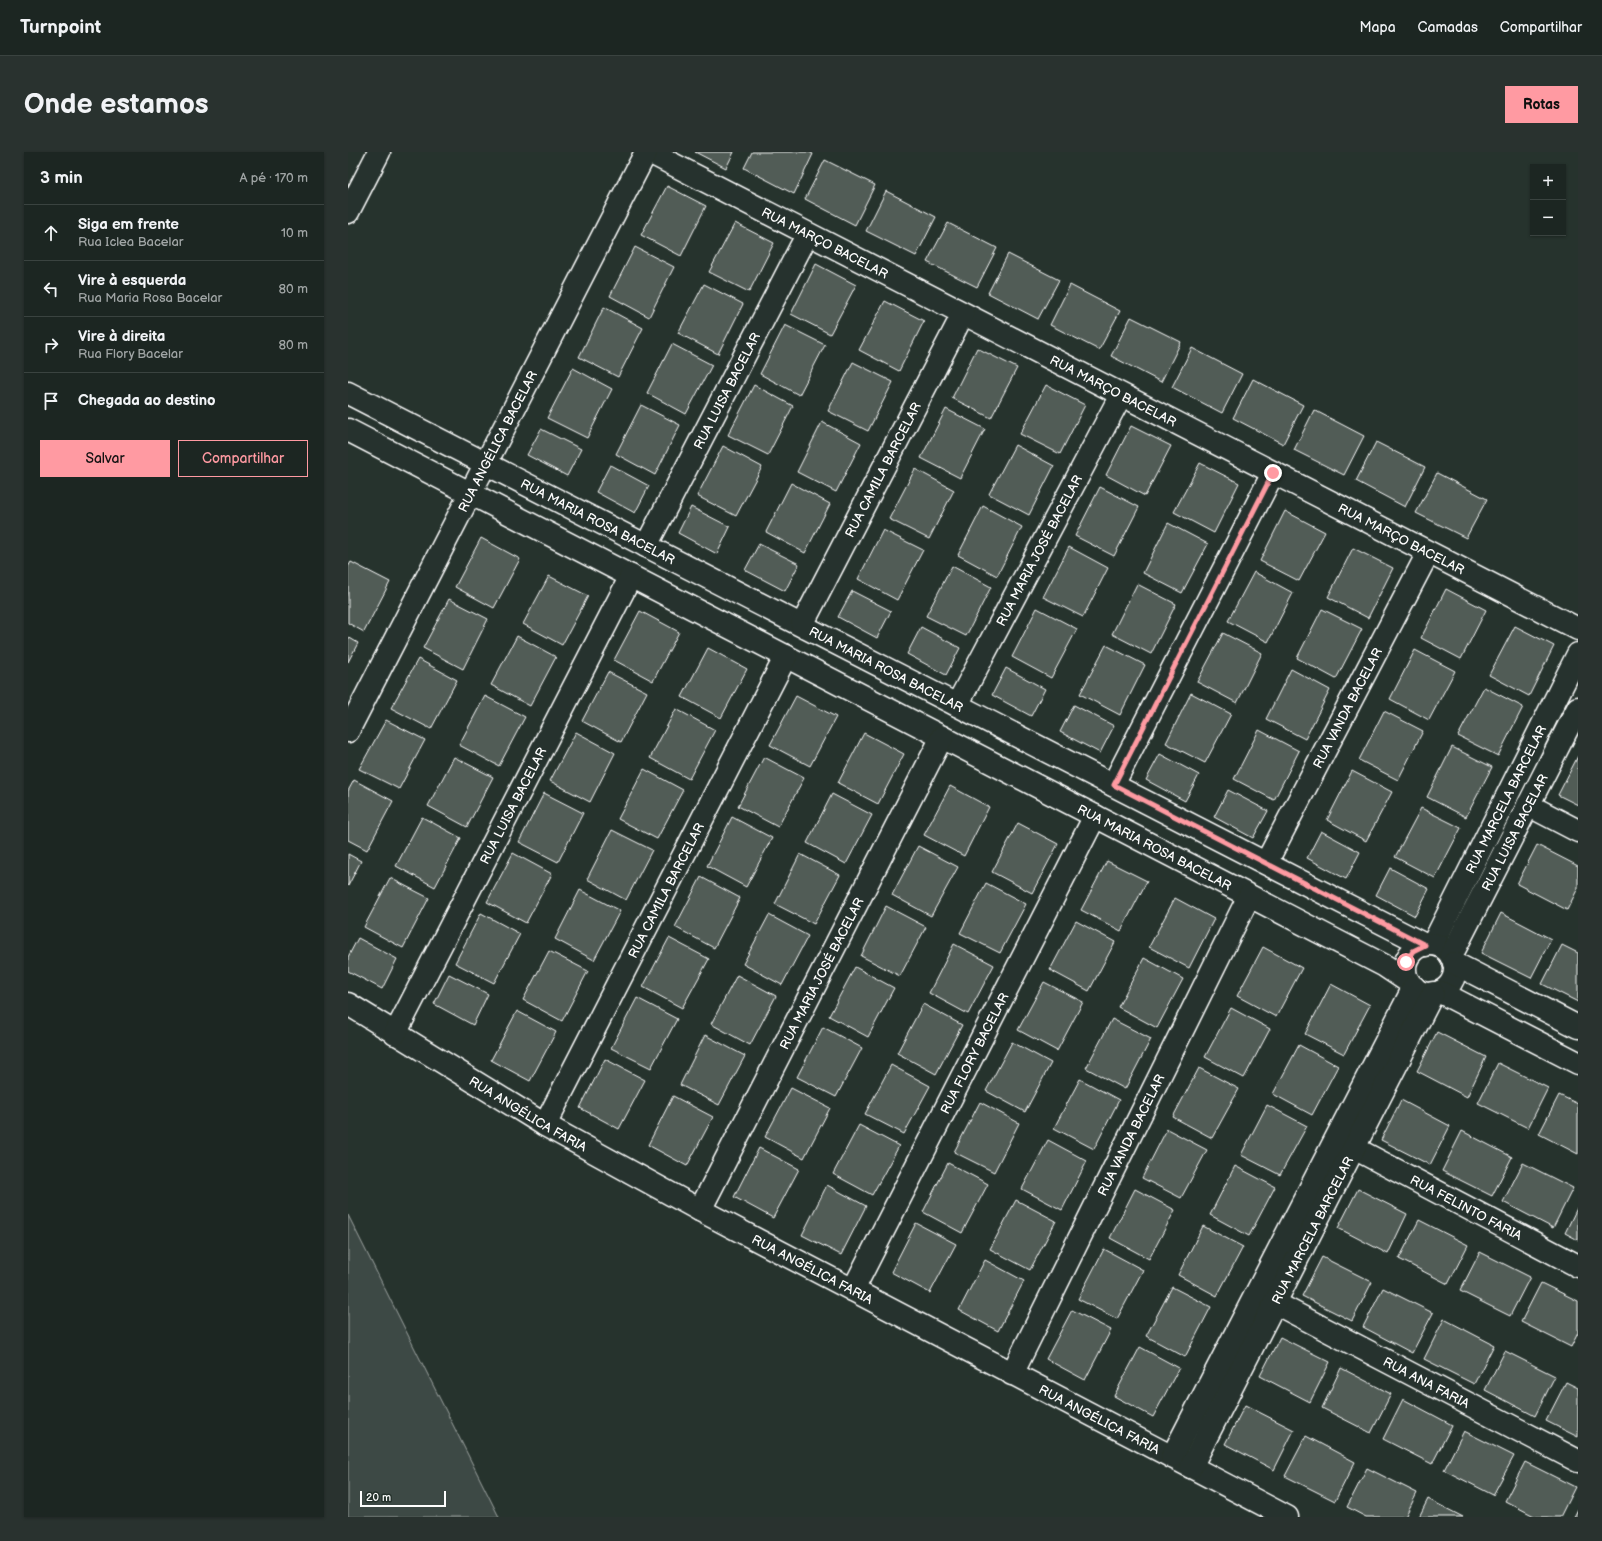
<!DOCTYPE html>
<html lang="pt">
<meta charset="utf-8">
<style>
:root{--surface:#1c2622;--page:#29322f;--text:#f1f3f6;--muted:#a0a5a5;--line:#3a4340;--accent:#ff9aa2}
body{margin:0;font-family:"Balsamiq Sans",sans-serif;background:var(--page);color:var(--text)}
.controls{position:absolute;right:12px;top:12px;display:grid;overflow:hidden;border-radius:0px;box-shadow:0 1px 3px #0004}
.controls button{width:36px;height:36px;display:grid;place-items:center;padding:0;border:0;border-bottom:1px solid var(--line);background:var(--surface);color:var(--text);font:20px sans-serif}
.scale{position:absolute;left:12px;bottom:10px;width:86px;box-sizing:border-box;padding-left:4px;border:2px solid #fff;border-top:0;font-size:11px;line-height:14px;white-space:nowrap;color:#fff;-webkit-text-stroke:3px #26332d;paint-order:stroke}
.stop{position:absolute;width:12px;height:12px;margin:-9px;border:3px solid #ff9aa2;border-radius:50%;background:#fff}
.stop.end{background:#ff9aa2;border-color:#fff;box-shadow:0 1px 4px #0008}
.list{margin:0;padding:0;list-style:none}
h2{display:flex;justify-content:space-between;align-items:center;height:52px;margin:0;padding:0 16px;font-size:17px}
h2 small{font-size:13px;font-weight:400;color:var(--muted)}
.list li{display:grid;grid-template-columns:26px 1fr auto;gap:12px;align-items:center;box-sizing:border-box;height:56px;padding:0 16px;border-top:1px solid var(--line)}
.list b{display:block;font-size:15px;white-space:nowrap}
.list p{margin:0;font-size:13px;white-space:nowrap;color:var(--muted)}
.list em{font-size:13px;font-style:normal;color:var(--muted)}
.actions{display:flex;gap:8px;padding:12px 16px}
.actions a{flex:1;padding:9px 0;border:1px solid var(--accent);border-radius:0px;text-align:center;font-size:14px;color:var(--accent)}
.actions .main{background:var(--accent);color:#111}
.icon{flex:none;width:22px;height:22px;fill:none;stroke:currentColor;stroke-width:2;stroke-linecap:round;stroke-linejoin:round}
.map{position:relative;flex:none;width:1230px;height:1365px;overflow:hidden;border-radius:0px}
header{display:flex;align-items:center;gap:24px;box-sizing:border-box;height:56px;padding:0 20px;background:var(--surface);border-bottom:1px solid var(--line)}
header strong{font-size:19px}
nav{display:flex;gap:22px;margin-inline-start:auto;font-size:14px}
.intro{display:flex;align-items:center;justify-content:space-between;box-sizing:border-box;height:96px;padding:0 24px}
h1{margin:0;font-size:28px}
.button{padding:10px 18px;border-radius:0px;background:var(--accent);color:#111;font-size:14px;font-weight:700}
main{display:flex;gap:24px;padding:0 24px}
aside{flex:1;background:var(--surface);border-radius:0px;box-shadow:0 1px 3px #0004}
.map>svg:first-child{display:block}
</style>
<header>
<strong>Turnpoint</strong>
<nav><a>Mapa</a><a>Camadas</a><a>Compartilhar</a></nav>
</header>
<div class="intro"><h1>Onde estamos</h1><a class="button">Rotas</a></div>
<main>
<aside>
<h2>3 min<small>A pé · 170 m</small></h2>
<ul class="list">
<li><svg class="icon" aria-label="ahead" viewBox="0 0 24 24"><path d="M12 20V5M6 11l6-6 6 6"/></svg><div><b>Siga em frente</b><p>Rua Iclea Bacelar</p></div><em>10 m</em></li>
<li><svg class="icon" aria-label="left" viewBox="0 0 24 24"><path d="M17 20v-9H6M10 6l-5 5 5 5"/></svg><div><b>Vire à esquerda</b><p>Rua Maria Rosa Bacelar</p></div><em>80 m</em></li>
<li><svg class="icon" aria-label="right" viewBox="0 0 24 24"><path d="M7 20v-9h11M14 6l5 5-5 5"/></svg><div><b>Vire à direita</b><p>Rua Flory Bacelar</p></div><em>80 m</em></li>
<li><svg class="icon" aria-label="arrive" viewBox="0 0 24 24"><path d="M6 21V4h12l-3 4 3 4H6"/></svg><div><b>Chegada ao destino</b></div></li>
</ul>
<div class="actions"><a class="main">Salvar</a><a>Compartilhar</a></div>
</aside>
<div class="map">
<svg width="1230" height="1365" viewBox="0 0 1230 1365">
<rect width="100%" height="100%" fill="#26332d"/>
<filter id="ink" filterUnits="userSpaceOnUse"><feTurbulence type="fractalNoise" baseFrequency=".025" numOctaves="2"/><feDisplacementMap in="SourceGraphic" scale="8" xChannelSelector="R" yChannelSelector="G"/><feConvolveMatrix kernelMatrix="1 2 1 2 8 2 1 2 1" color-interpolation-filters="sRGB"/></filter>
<g filter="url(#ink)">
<path fill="#3e4944" stroke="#9ea4a2" d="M 0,1063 L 151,1365 L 0,1365 Z"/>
<path fill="#515c57" stroke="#fff" d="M 347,0 L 386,0 L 378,16 Z
M 404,0 L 461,0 L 465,2 L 446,42 L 396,16 Z
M 477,8 L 527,33 L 507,73 L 457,47 Z
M 319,34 L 358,54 L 333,104 L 293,83 Z
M 538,39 L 588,65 L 568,104 L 518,79 Z
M 387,71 L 426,91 L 401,140 L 361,120 Z
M 600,71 L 649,96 L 629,135 L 579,110 Z
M 287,95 L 326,115 L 301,165 L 262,144 Z
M 660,102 L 711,128 L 690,167 L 640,141 Z
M 468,112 L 508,133 L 482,182 L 443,162 Z
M 356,132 L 395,152 L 370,202 L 330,181 Z
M 722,133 L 772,159 L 751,198 L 702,173 Z
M 537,149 L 576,169 L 551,219 L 511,198 Z
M 256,155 L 295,176 L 270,225 L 231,205 Z
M 783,165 L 833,190 L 813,230 L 763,204 Z
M 437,173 L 477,193 L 451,243 L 412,222 Z
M 324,192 L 364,213 L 338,262 L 299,241 Z
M 629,196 L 669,216 L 643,266 L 604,246 Z
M 844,196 L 894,222 L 874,261 L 824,235 Z
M 505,210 L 545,230 L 520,279 L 480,259 Z
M 225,216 L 264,237 L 239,286 L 199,266 Z
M 905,227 L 955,253 L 935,292 L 885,266 Z
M 406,233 L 445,254 L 420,303 L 380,283 Z
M 698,233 L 737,253 L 712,302 L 672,282 Z
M 293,253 L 332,273 L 307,323 L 268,302 Z
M 598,257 L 637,277 L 612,326 L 573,306 Z
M 966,258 L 1016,284 L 996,323 L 946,298 Z
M 474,270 L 513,291 L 488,340 L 449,320 Z
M 783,274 L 823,294 L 797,344 L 758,323 Z
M 193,277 L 233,297 L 219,324 L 179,303 Z
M 1028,290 L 1077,315 L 1057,355 L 1008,329 Z
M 667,293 L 706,314 L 681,363 L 641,342 Z
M 375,294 L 414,315 L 388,364 L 349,344 Z
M 852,311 L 891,331 L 866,381 L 826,360 Z
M 262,313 L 301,334 L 287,361 L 248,340 Z
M 567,317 L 606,338 L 581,387 L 541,367 Z
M 1089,321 L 1139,347 L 1118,386 L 1068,361 Z
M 443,331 L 482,352 L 457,401 L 418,380 Z
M 752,335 L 791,355 L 766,404 L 727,384 Z
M 635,354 L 674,375 L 649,424 L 610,403 Z
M 343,355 L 382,375 L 369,402 L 330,381 Z
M 937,359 L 977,380 L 951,429 L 912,409 Z
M 820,371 L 860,392 L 834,441 L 795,421 Z
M 535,378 L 575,398 L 549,448 L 510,427 Z
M 133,386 L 172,407 L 146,456 L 107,435 Z
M 411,392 L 451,412 L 437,439 L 397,418 Z
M 721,395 L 760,416 L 735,465 L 695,445 Z
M 1005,396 L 1045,416 L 1020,466 L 980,445 Z
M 3,410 L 42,430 L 16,480 L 0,471 L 0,415 Z
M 604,414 L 643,435 L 618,484 L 578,464 Z
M 906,420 L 945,441 L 920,490 L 880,469 Z
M 201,424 L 240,444 L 214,493 L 175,472 Z
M 789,432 L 828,452 L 803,502 L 764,482 Z
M 1098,437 L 1138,458 L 1113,507 L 1073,486 Z
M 504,439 L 543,459 L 529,486 L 490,465 Z
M 101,447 L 140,467 L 115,517 L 75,496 Z
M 689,456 L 729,477 L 703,526 L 664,505 Z
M 974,457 L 1014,477 L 988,527 L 949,506 Z
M 292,459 L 331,480 L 305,529 L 266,508 Z
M 1167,474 L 1206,494 L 1181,544 L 1141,523 Z
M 573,475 L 612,496 L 598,523 L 559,502 Z
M 875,481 L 914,501 L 889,551 L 849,530 Z
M 169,484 L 208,505 L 182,554 L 143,533 Z
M 0,485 L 10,491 L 0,510 Z
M 758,493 L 797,513 L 772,563 L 732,542 Z
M 360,496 L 399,517 L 373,566 L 334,545 Z
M 1067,498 L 1107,519 L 1081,568 L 1042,547 Z
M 70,507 L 109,528 L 83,577 L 43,556 Z
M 658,516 L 697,537 L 683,564 L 644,543 Z
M 943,517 L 982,538 L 957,587 L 918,567 Z
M 260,520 L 299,540 L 273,590 L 234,569 Z
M 1136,535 L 1175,555 L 1150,604 L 1110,584 Z
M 843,541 L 883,562 L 857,611 L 818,591 Z
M 137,544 L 177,565 L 151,614 L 111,593 Z
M 448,544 L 488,565 L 462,614 L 422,593 Z
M 726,553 L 766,574 L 752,601 L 712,580 Z
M 328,557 L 367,578 L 341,627 L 302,606 Z
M 1036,559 L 1075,579 L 1050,628 L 1011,608 Z
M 38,568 L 77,588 L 51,637 L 11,617 Z
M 911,578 L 951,599 L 926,648 L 886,627 Z
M 228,580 L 267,601 L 242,650 L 202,629 Z
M 516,581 L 556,602 L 530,652 L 490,631 Z
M 1104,595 L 1144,615 L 1118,665 L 1079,645 Z
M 812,602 L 851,623 L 837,649 L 798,628 Z
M 1230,604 L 1230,653 L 1210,643 Z
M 106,605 L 145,625 L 119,675 L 80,654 Z
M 416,605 L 456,626 L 430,675 L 390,654 Z
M 296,617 L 335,638 L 309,687 L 270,667 Z
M 1004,619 L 1044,640 L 1018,689 L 979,668 Z
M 6,628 L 45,649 L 19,698 L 0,688 L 0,639 Z
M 602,634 L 641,655 L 616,704 L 576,683 Z
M 880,638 L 920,659 L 905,686 L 866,665 Z
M 196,641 L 235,661 L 210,710 L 171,690 Z
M 484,642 L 524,663 L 498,712 L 459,691 Z
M 1073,656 L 1113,676 L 1087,726 L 1047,705 Z
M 74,665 L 113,686 L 87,735 L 48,714 Z
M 384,665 L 424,686 L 398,735 L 359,714 Z
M 670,671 L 710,692 L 684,741 L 644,720 Z
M 264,678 L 304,698 L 278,748 L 239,727 Z
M 973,679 L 1012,700 L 998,727 L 959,706 Z
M 1189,693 L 1230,714 L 1230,736 L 1219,758 L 1169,732 Z
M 570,694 L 610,715 L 583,764 L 544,743 Z
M 165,701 L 204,722 L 178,771 L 139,750 Z
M 0,702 L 13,709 L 0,734 Z
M 452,702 L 492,723 L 466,772 L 427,752 Z
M 759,709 L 799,729 L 773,779 L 733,758 Z
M 1042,716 L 1081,737 L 1067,764 L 1028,743 Z
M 353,725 L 392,746 L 366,796 L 327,775 Z
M 42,726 L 81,746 L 55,796 L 16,775 Z
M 638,731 L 678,752 L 652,801 L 612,781 Z
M 232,738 L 272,759 L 246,808 L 207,787 Z
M 827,746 L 866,767 L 841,816 L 801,795 Z
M 538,754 L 578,775 L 552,824 L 513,804 Z
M 133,761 L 172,782 L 146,831 L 107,811 Z
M 1153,761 L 1203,787 L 1183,826 L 1133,801 Z
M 421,763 L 460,784 L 434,833 L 395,812 Z
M 728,769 L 767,790 L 741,839 L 702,818 Z
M 10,786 L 49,807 L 34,837 L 0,819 L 0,805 Z
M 321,786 L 361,807 L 334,856 L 295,835 Z
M 606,792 L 646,813 L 620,862 L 581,841 Z
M 1214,793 L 1230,801 L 1230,850 L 1194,832 Z
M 915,795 L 954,816 L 928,865 L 889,844 Z
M 201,799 L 240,819 L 214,869 L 175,848 Z
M 796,806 L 835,827 L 809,876 L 770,855 Z
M 507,815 L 546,836 L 520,885 L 481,864 Z
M 101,822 L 140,842 L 125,873 L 86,852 Z
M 389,823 L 428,844 L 402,893 L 363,872 Z
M 696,830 L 735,850 L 709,899 L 670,878 Z
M 983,832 L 1022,853 L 996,902 L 957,882 Z
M 289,846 L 329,867 L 303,916 L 263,896 Z
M 575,852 L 614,873 L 588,922 L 549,901 Z
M 883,856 L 922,877 L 896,926 L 857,905 Z
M 169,859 L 208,880 L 182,929 L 143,908 Z
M 764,867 L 803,887 L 777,937 L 738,916 Z
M 475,875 L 514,896 L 488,945 L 449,925 Z
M 1089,880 L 1138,905 L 1119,945 L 1069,919 Z
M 357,883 L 397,904 L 371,953 L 332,933 Z
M 664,890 L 703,911 L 677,960 L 638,939 Z
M 951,893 L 990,914 L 964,963 L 925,942 Z
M 257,907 L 297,928 L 271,977 L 232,956 Z
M 1150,911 L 1200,936 L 1180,976 L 1130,951 Z
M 543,913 L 582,934 L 556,982 L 517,962 Z
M 851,916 L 891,937 L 864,986 L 825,965 Z
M 732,927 L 771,948 L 746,997 L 706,976 Z
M 443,936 L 482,956 L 456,1006 L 417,985 Z
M 1211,943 L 1230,952 L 1230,1002 L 1191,982 Z
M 325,944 L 365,965 L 339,1014 L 300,993 Z
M 1053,948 L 1102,974 L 1082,1013 L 1033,988 Z
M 632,950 L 671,971 L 646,1020 L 606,1000 Z
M 919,953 L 959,974 L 932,1023 L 893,1003 Z
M 511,973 L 551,994 L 524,1043 L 485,1022 Z
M 819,977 L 859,998 L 833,1046 L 794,1026 Z
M 1114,979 L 1164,1005 L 1144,1044 L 1094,1019 Z
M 700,988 L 739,1009 L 714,1058 L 674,1037 Z
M 411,996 L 451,1017 L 425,1066 L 386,1045 Z
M 600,1011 L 640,1032 L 614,1081 L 575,1060 Z
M 1175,1011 L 1225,1036 L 1205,1076 L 1155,1050 Z
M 887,1014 L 927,1035 L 901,1084 L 862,1063 Z
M 479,1033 L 518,1054 L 493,1103 L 454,1083 Z
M 787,1037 L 827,1058 L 801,1107 L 762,1086 Z
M 1010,1037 L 1059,1062 L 1040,1102 L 990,1076 Z
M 668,1048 L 708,1069 L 682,1118 L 642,1097 Z
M 1230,1054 L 1230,1088 L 1217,1081 Z
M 1071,1068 L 1120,1093 L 1100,1132 L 1051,1107 Z
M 568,1071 L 608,1092 L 582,1141 L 543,1120 Z
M 855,1074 L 895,1095 L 869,1144 L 830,1123 Z
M 756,1097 L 795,1118 L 769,1167 L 730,1147 Z
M 1132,1100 L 1182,1125 L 1162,1164 L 1112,1139 Z
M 974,1105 L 1024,1130 L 1004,1169 L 954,1144 Z
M 637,1108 L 676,1129 L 650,1179 L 611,1158 Z
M 1193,1131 L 1230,1149 L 1230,1181 L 1223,1195 L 1173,1170 Z
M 824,1135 L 863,1155 L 837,1205 L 798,1184 Z
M 1035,1136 L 1085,1161 L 1064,1201 L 1015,1175 Z
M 724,1158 L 763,1178 L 737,1228 L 698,1207 Z
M 1096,1167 L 1146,1193 L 1126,1232 L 1076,1207 Z
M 932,1185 L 982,1210 L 962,1250 L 912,1224 Z
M 792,1195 L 831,1216 L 805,1265 L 766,1244 Z
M 1157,1199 L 1207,1224 L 1187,1264 L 1137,1238 Z
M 993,1216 L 1043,1242 L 1023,1281 L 974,1256 Z
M 1218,1230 L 1230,1236 L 1230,1285 L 1198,1269 Z
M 1055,1247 L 1104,1273 L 1084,1312 L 1035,1287 Z
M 897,1253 L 946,1278 L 926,1318 L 877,1292 Z
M 1116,1279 L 1166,1304 L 1145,1343 L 1096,1318 Z
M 958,1284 L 1007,1310 L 987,1349 L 937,1324 Z
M 1177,1310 L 1227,1335 L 1212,1365 L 1188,1365 L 1157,1349 Z
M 1019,1316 L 1069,1341 L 1057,1365 L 1018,1365 L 999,1355 Z
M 1080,1347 L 1115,1365 L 1071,1365 Z
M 1230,1357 L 1230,1365 L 1226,1365 Z"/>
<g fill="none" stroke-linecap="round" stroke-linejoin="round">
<defs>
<g id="minor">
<path id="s1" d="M 301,0 L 1230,477"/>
<path id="s2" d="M 0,241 L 1077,793"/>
<path id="s3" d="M 0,278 L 1037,814 L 1061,830"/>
<path id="s4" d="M 298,394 L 459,83"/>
<path id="s5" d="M 454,473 L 615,162"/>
<path id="s6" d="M 609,553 L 773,243"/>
<path id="s7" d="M 0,579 L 298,0"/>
<path d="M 765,633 L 925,321"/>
<path d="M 1180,653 L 1230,679"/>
<path id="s8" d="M 918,711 L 1080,401"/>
<path id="s9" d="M 1085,792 L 1230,502"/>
<circle cx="1082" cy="817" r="25"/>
<path id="s10" d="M 1103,804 L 1230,556"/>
<path d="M 1106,811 L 1230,875"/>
<path d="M 1092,840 L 1230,911"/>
<path id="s11" d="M 0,852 L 197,973 L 352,1058 L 939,1365"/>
<path id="s12" d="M 47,882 L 283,424"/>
<path id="s13" d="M 197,973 L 438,504"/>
<path id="s14" d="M 1006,996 L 1230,1114"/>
<path id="s15" d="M 352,1058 L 594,585"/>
<path id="s16" d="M 505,1138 L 747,664"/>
<path id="s17" d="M 927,1151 L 1230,1309"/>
<path id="s18" d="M 664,1222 L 901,744"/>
<path d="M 824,1305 L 1066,835"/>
<path id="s19" d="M 843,1315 L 1085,841"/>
</g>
<path id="secondary" d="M 0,60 L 31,0"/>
</defs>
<use href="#minor" stroke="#fff" stroke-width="25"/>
<use href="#secondary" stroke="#fff" stroke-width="25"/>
<use href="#minor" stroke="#26332d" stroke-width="22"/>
<use href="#secondary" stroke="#26332d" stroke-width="22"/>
</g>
</g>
<g fill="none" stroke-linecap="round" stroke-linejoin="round" filter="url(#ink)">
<path stroke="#ff9aa2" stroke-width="5" d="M 925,321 L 766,633 L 1077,793 L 1065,799 L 1058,810"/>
</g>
<g text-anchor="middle" stroke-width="3" stroke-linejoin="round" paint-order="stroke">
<g font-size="13" fill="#fff" stroke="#26332d">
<text dy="5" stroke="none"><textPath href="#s1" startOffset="198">RUA MARÇO BACELAR</textPath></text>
<text dy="5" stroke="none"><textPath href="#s4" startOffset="175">RUA LUISA BACELAR</textPath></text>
<text dy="5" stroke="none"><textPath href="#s1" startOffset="522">RUA MARÇO BACELAR</textPath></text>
<text dy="5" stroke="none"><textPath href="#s7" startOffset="326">RUA ANGÉLICA BACELAR</textPath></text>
<text dy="5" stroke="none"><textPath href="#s5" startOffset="175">RUA CAMILA BARCELAR</textPath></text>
<text dy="5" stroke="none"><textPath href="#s2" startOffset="281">RUA MARIA ROSA BACELAR</textPath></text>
<text dy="5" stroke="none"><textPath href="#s1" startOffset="846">RUA MARÇO BACELAR</textPath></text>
<text dy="5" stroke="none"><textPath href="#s6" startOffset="175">RUA MARIA JOSÉ BACELAR</textPath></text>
<text dy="5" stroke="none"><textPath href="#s2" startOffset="605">RUA MARIA ROSA BACELAR</textPath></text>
<text dy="5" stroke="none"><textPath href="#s8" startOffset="175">RUA VANDA BACELAR</textPath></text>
<text dy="5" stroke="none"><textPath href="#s9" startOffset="162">RUA MARCELA BARCELAR</textPath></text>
<text dy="5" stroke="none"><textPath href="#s12" startOffset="257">RUA LUISA BACELAR</textPath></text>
<text dy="5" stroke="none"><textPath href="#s10" startOffset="139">RUA LUISA BACELAR</textPath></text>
<text dy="5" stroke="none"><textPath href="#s3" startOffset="908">RUA MARIA ROSA BACELAR</textPath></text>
<text dy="5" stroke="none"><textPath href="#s13" startOffset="264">RUA CAMILA BARCELAR</textPath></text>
<text dy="5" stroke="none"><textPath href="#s15" startOffset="266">RUA MARIA JOSÉ BACELAR</textPath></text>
<text dy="5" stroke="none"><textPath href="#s16" startOffset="266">RUA FLORY BACELAR</textPath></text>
<text dy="5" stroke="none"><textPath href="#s11" startOffset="211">RUA ANGÉLICA FARIA</textPath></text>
<text dy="5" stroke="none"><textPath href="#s18" startOffset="267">RUA VANDA BACELAR</textPath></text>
<text dy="5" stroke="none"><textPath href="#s14" startOffset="127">RUA FELINTO FARIA</textPath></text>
<text dy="5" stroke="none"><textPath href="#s19" startOffset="266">RUA MARCELA BARCELAR</textPath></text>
<text dy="5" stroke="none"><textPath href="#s11" startOffset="535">RUA ANGÉLICA FARIA</textPath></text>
<text dy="5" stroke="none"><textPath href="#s17" startOffset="171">RUA ANA FARIA</textPath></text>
<text dy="5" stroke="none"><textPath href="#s11" startOffset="859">RUA ANGÉLICA FARIA</textPath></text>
</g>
</g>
</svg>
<div class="controls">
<button>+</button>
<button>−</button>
</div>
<div class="scale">20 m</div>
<div class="stop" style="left:1058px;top:810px"></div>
<div class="stop end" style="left:925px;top:321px"></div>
</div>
</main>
